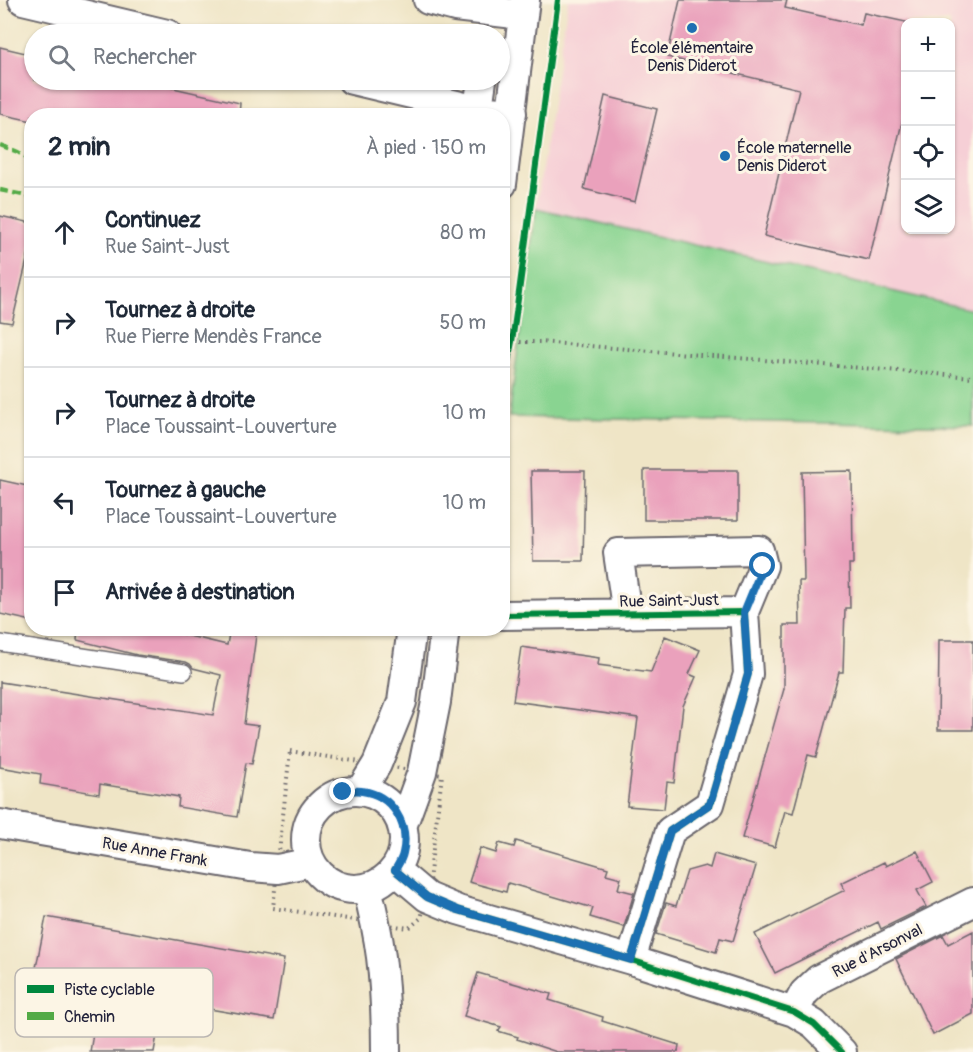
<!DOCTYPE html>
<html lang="fr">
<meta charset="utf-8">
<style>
:root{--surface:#fff;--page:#f2f2f3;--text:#1f2937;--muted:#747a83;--line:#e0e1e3}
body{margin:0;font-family:Pangolin,sans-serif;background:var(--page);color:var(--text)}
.controls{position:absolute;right:18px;top:18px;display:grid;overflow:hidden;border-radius:12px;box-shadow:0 2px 4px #0004}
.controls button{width:54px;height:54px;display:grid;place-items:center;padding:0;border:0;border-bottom:2px solid var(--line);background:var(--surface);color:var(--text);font:30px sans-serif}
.stop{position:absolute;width:18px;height:18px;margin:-14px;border:4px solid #1f6fb2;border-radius:50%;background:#fff}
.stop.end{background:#1f6fb2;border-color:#fff;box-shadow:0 2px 6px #0008}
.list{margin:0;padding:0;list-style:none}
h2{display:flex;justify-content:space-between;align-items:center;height:78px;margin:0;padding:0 24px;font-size:26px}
h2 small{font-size:20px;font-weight:400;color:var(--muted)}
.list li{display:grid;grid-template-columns:39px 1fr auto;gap:18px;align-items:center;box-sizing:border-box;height:90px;padding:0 24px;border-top:2px solid var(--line)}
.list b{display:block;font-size:22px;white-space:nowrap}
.list p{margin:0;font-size:20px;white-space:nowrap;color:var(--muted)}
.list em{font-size:20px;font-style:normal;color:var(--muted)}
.icon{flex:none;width:33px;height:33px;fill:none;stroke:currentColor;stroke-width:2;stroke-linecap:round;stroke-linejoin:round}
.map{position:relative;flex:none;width:973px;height:1052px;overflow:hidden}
.search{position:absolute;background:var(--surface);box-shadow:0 2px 4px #0004;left:24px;top:24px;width:486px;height:66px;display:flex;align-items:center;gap:15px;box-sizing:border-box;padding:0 21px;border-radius:33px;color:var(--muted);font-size:22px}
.panel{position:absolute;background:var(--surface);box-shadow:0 2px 4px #0004;left:24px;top:108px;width:486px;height:528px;border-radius:24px}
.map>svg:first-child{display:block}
</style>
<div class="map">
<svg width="973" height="1052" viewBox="0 0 973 1052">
<rect width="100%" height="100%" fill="#fcf5e5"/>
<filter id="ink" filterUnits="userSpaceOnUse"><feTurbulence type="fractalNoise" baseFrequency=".0167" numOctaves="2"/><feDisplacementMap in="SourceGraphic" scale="12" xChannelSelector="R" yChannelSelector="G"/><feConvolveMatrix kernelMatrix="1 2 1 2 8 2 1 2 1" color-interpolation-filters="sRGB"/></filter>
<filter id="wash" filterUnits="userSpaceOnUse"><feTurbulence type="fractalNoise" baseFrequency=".008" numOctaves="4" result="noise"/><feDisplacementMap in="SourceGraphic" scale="24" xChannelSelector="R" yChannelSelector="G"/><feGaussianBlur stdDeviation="1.35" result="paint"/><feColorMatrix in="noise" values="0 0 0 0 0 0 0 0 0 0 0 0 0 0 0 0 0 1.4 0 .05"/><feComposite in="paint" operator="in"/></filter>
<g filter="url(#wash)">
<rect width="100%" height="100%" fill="#efe5c6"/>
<path fill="#f6cfd6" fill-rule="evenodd" d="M 568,0 L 973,0 L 973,310 L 536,208 ZM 906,22 L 950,22 L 950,230 L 906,230 Z"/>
<path fill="#89d491" stroke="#567b66" stroke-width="1.5" d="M 536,208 L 973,310 L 973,426 L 509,417 Z"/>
<g id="blocks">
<path fill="#eaa1bc" d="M 680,0 L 787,0 L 785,8 L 861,25 L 864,13 L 906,22 L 906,106 L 869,260 L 764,236 L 799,89 L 667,57 Z
M 0,47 L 34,55 L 34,80 L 138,80 L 240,103 L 239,116 L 32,116 L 32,121 L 0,114 Z
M 605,96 L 657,109 L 635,202 L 584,189 Z
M 0,216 L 32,223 L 32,239 L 12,323 L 0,321 Z
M 644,470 L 738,470 L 738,520 L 644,520 Z
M 531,471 L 585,471 L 583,561 L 533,561 Z
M 852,471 L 853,564 L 849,564 L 850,608 L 845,608 L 843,672 L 839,672 L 816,757 L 808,755 L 793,813 L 785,811 L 775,847 L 742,838 L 784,689 L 784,625 L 800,625 L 799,581 L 804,581 L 802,472 Z
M 0,480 L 32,487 L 32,621 L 0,614 Z
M 78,628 L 156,628 L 227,645 L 230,628 L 257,628 L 244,724 L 259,726 L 252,764 L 246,763 L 237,817 L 178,807 L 179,797 L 100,784 L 99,794 L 40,784 L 41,774 L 0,767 L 0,682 L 213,715 L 221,675 L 193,668 L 190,664 L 186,662 L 137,655 L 77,640 Z
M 665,636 L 700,650 L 689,674 L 696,677 L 683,706 L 674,783 L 667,782 L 664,809 L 627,806 L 638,718 L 513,701 L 521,647 L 599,658 L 598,665 L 651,672 Z
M 939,640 L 973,640 L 973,730 L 938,730 Z
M 516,841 L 608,868 L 606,874 L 621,878 L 618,889 L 634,893 L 624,927 L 590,917 L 593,908 L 508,883 L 506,892 L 469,882 L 480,848 L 496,853 L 499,843 L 514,847 Z
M 917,851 L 933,882 L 917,890 L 926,907 L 881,929 L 878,922 L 775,973 L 755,934 L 845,890 L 841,883 L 884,862 L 886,866 Z
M 714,854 L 756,866 L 733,941 L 720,938 L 716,952 L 656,934 L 666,903 L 676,906 L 687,871 L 705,866 L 710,868 Z
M 46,917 L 284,959 L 274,1020 L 163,1001 L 154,1052 L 90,1052 L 100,990 L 34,978 Z
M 973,931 L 973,1014 L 933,1035 L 896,959 L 943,935 L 948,944 Z
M 478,973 L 551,994 L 549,1000 L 603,1017 L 602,1021 L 679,1045 L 678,1052 L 557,1052 L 517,1039 L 518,1037 L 498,1031 L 501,1027 L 464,1016 Z"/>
</g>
</g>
<g filter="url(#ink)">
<use href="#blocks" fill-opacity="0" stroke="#6a666c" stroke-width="1.5"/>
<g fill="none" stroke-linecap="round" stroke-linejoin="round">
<defs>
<path id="lane" d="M 0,643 L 184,672"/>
<path id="street" d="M 23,0 L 167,34
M 428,0 L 455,7 L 523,15
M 352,80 L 478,110 L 512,113
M 477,116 L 482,80
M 502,184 L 525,0
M 627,614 L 618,553 L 759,550 L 763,566 L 744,612
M 502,615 L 744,612 L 748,674 L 710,804 L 670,831 L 631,960
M 361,790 L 377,764 L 402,702 L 412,628
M306 840a49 49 0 1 1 98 0a49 49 0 1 1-98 0Z
M 0,824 L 250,867 L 278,869 L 311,862
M 403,824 L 422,772 L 436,702 L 445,628
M 395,870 L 427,897 L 458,910 L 631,960 L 794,1012 L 814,1024 L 842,1052
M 367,888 C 373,911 378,934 381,957 C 385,989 386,1020 386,1052
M 794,1012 L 804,993 L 819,979 L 973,902"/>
</defs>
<use href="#lane" stroke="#6a666c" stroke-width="18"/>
<use href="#street" stroke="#6a666c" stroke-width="32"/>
<path stroke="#6a666c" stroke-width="4" stroke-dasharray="1.5 4.5" stroke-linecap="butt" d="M 502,342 L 540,342 L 973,377
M 502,391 L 512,342 L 531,202
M 290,751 L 442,775 L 427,897 L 421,918 L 409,928 L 273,908 Z"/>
<use href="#lane" stroke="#fff" stroke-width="15"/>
<use href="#street" stroke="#fff" stroke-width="28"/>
<path stroke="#53aa46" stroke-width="4.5" stroke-dasharray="9 4.5" stroke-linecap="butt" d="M 0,145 L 18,152 L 32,162
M 0,190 L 32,197"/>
<defs>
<path id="cycleway" d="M 502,391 L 512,342 L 519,292 L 558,0
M 502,615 L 744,612 L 748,674 L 710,804 L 670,831 L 631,960
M 395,870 L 427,897 L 458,910 L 631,960 L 794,1012 L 814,1024 L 842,1052"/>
</defs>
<use href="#cycleway" stroke="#fcf5e5" stroke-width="10"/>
<use href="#cycleway" stroke="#00873e" stroke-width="6"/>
</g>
</g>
<g fill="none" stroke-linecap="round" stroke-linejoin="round" filter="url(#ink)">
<path stroke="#1f6fb2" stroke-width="8" d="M 343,792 C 349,791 356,790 362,791 C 392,795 410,824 403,853 C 402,859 398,865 395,870 L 427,897 L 458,910 L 631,960 L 670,831 L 710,804 L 748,674 L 744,612 L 763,566"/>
</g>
<g fill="#1f6fb2" stroke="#fcf5e5" stroke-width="2">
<circle cx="692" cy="28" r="6"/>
<circle cx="725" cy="156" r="6"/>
</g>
<g text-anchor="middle" stroke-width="6" stroke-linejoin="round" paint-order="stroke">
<g font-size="16" fill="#22223b" stroke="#fcf5e5">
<text x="692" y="53">École élémentaire<tspan x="692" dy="18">Denis Diderot</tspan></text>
<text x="737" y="153" text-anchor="start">École maternelle<tspan x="737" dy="18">Denis Diderot</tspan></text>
</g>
<g font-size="16" fill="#22223b" stroke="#fcf5e5">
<text transform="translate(669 600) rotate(-1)" y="6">Rue Saint-Just</text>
<text transform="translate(155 851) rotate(10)" y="6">Rue Anne Frank</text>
<text transform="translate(877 950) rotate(-27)" y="6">Rue d'Arsonval</text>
</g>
</g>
<rect x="15" y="968" width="198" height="69" rx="9" fill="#fcf5e5" stroke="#bbb6b2" stroke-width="1.5"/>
<rect x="27" y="985" width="27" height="8" fill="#00873e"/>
<rect x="27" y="1012" width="27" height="8" fill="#53aa46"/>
<g font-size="16" fill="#22223b">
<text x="64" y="995">Piste cyclable</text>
<text x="64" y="1022">Chemin</text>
</g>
</svg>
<div class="controls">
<button>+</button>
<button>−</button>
<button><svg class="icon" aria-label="locate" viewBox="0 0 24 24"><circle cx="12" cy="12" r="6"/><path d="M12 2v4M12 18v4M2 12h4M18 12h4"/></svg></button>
<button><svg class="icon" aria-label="layers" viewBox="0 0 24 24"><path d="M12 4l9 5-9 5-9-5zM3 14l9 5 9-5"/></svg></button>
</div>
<div class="stop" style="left:763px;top:566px"></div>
<div class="stop end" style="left:343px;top:792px"></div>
<div class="search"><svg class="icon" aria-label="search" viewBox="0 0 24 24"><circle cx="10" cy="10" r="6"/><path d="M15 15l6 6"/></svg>Rechercher</div>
<section class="panel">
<h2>2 min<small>À pied · 150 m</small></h2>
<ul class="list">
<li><svg class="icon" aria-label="ahead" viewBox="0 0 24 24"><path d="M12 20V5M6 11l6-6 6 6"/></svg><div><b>Continuez</b><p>Rue Saint-Just</p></div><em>80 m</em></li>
<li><svg class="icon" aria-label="right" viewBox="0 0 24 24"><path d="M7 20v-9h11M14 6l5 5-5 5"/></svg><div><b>Tournez à droite</b><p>Rue Pierre Mendès France</p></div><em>50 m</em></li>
<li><svg class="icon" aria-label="right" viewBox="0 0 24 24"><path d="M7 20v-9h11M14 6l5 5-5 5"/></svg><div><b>Tournez à droite</b><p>Place Toussaint-Louverture</p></div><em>10 m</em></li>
<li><svg class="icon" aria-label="left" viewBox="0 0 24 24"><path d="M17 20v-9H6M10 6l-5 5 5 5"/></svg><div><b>Tournez à gauche</b><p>Place Toussaint-Louverture</p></div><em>10 m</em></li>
<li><svg class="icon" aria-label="arrive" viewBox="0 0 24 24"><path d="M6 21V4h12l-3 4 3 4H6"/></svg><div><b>Arrivée à destination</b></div></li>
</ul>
</section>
</div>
